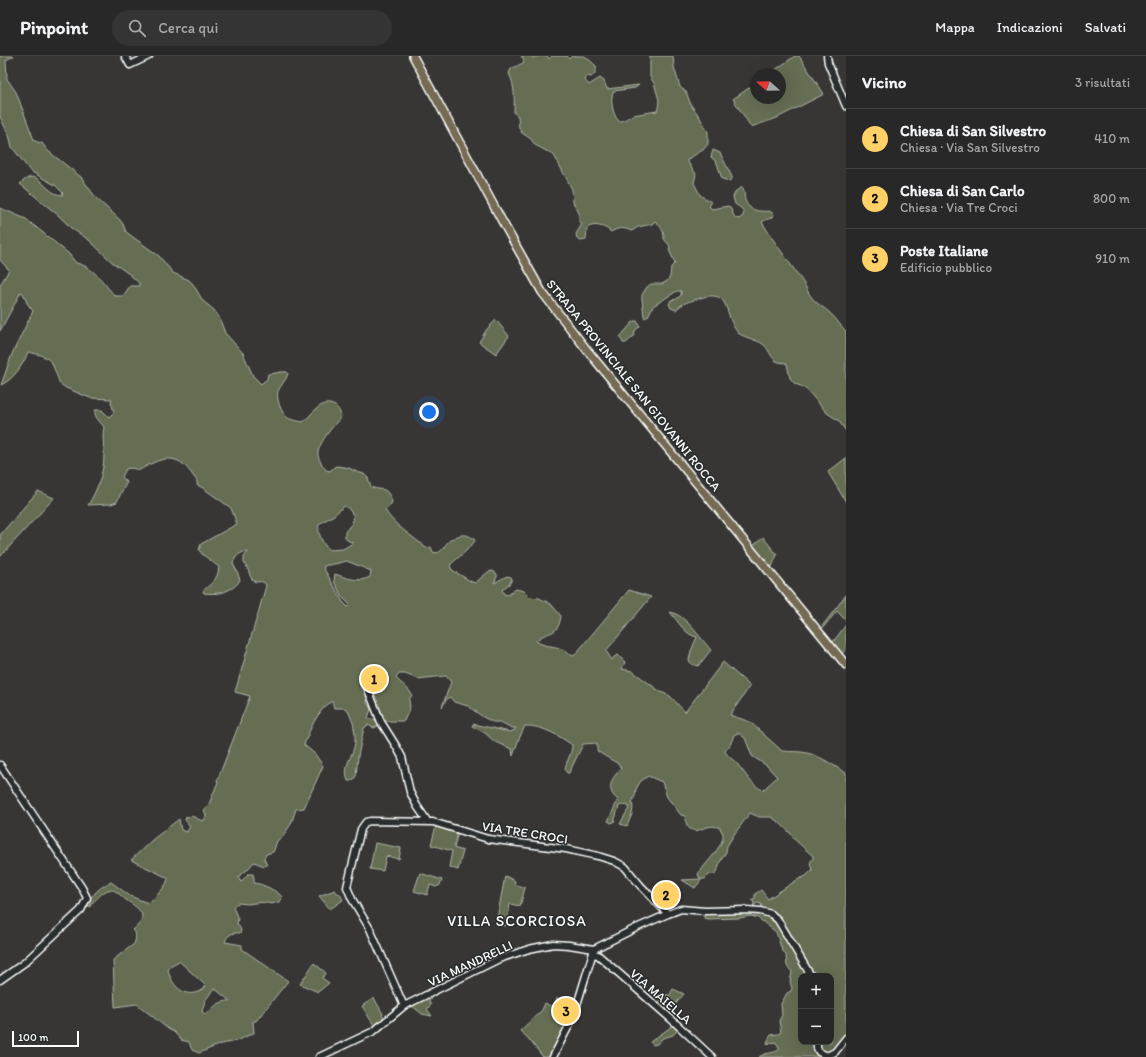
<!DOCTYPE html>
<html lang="it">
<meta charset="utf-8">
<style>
:root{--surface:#292828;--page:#353434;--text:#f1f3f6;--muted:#a5a6a8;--line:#454445;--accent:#ffd166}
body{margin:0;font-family:Itim,sans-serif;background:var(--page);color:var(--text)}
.controls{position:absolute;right:12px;bottom:12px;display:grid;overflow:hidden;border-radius:8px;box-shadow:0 4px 16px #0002}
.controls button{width:36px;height:36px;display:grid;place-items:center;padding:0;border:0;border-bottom:1px solid var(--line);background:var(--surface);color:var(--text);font:20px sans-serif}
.compass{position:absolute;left:750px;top:12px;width:36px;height:36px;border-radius:50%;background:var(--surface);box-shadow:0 4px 16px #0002;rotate:290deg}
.scale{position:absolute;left:12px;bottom:10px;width:67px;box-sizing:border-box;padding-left:4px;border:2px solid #fff;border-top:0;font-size:11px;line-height:14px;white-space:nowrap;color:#fff;-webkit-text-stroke:3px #2a2d2e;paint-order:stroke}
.you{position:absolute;left:429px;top:356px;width:14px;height:14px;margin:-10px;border:3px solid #fff;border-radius:50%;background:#1a73e8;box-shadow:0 0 0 6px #1a73e833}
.badge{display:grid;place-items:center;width:26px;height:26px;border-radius:50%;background:var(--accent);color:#111;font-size:13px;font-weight:700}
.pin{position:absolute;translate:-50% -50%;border:2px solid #fff;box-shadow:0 1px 4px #0006}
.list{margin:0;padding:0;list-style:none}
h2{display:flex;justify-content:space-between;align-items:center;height:52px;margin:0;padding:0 16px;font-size:17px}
h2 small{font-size:13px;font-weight:400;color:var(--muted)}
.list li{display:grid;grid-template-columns:26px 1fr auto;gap:12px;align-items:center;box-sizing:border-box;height:60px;padding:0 16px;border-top:1px solid var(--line)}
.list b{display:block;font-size:15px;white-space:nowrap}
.list p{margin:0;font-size:13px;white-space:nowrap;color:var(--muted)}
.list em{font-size:13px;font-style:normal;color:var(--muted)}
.icon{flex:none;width:22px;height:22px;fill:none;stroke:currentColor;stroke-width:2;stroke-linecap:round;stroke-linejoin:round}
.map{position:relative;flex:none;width:846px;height:1001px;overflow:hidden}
header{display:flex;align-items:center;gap:24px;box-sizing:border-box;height:56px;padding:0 20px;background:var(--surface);border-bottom:1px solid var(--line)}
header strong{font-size:19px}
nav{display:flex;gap:22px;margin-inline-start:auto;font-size:14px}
.search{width:280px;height:36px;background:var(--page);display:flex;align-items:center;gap:10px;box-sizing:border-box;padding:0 14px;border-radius:22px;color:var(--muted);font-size:15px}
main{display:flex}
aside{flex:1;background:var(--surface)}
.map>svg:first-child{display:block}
</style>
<header>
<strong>Pinpoint</strong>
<div class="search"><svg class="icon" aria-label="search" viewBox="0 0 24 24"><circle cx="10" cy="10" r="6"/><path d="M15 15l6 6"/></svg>Cerca qui</div>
<nav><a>Mappa</a><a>Indicazioni</a><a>Salvati</a></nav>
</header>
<main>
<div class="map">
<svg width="846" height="1001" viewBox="0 0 846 1001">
<rect width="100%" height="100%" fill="#373635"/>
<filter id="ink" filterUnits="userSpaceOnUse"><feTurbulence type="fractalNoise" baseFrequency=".025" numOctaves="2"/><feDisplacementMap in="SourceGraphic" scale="8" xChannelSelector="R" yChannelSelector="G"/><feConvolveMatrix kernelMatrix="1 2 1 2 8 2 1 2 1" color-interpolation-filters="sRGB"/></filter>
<g filter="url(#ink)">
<path fill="#656d53" stroke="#b2b6a9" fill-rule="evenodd" d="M 0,0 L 14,0 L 6,4 L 7,23 L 16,36 L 34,84 L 37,86 L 42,87 L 48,95 L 81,121 L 96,142 L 119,163 L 123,168 L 126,176 L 159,200 L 173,217 L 189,224 L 193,228 L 203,245 L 214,254 L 219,261 L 225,277 L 243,297 L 253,320 L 261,328 L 267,323 L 268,318 C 275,318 280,315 287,316 L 288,318 C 286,324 281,329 278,335 C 276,343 281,357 288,362 C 291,364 299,365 303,366 C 313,358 321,342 335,350 C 339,353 340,356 341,361 C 334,369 320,385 318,396 C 317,402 323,410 326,414 L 330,415 L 334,411 L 337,410 L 349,412 L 357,416 L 364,418 L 368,422 L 371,431 C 384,436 386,429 392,446 L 390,450 L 385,454 C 394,470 413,480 426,492 L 431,491 L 433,496 L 437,497 C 443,495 444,490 448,486 C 451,482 461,478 465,479 C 468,479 471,481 474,483 L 475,485 L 466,495 L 451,508 L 450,510 L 452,514 L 472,526 L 475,527 L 488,516 L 493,515 L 497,518 L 497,521 L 494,527 L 507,520 L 511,521 L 512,523 L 510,527 L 502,534 L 504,538 L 508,539 L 516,533 L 524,535 L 530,541 L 539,542 L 551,548 L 561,560 C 558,582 548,573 536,585 C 544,591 553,589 562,593 C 567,595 569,599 574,600 L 629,534 L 651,541 L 606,595 L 612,604 L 614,601 L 618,599 L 625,606 L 622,613 L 632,615 L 661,636 L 670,640 L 685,656 L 723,606 L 750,630 L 730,659 L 750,666 L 782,695 C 791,696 799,695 807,697 C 821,700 834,710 846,717 L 846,979 L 836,994 L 826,997 L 821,995 L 818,986 L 831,986 L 831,920 L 813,920 L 786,872 L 762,852 L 761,848 L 757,847 L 753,851 L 754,846 L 751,844 L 755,842 L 755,838 L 761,834 L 768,843 L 797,824 L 806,820 L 812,814 L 810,807 L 813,802 L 813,800 L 794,783 L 791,778 L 780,767 L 771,761 L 759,761 L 750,757 L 735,777 L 727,790 L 726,796 L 720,806 L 717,816 L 714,818 L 710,818 L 705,823 L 702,823 L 695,832 L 682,824 L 701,823 L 699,821 L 698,818 C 704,809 725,789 723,778 C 722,776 721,774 720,772 C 711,768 705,772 696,775 C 687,773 686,769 685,760 L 681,759 L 667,741 L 662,726 L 648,720 L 640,726 L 636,733 L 635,740 L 632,746 L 633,752 L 632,758 L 627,770 L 620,768 L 629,752 L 629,750 L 622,749 L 619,750 L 614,766 L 611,767 L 608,765 L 618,744 C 605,734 611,722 621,713 L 619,708 L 608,702 L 597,695 L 597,687 L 583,688 L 569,717 L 567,717 L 565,714 C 566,705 572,698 572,689 C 560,680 541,669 525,670 L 518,685 L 513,700 L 512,693 L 495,686 L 485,677 L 472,670 L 473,668 L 510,676 L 515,674 L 516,672 L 512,672 L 500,666 L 493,666 L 483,661 L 468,650 L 454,646 L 450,641 L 447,643 L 442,651 L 451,626 L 446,620 L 444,620 L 418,623 L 405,618 L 399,618 L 396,622 C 401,628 408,631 412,639 L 409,644 L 410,651 L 404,665 L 382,665 L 368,625 L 385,624 L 384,621 L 380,622 L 380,619 L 381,618 C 375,612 370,619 362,617 C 362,625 362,633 367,639 L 367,647 L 371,653 L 368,662 L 370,663 L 374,663 L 379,668 L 378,670 L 374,672 L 368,669 L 364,672 L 358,700 L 356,720 L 353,724 L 350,725 L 348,725 C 342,708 354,701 355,685 C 355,681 355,676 354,672 C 354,667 350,661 348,654 L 344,652 L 334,652 L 332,645 C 317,655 310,673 304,689 L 315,698 L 323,710 L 304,752 L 296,753 L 291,768 L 283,780 L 277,785 L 274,794 L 273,796 L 266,798 L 264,803 L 267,809 L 264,810 L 254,806 L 247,814 L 238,821 L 241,826 L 248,818 L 253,818 L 254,822 L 254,827 C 261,827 279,836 282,841 L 279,846 L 271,848 C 263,845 256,847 248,848 C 245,848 241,847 238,847 C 235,848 235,849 233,851 L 238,863 L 237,867 L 241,874 L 240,877 C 233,876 227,879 225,886 L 242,889 L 242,893 L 288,925 L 256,965 L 253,965 L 254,977 L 236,985 L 221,988 L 199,997 L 192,994 L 189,986 L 181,984 L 174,976 L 168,973 L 137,948 L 115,951 L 113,904 L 134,888 C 136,883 137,877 133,874 C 150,860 140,853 126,844 C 121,840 115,832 108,834 C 102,836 96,844 91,848 L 90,851 L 87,849 C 91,839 101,830 111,826 L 130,840 L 148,847 C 154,843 168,829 168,822 L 131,804 L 152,784 L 179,763 L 181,774 L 187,776 L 190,770 L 185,764 L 186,761 L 192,760 L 202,765 L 206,762 L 206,759 L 204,754 L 209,748 L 218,726 L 217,725 L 250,640 L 235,636 L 266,530 C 264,524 260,526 255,526 C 248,521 250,513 244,507 L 244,501 L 248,496 C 241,495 234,501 233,508 L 237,515 L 240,524 C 233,536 217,539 204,537 L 203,535 C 211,527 218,524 219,511 L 202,498 L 199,494 L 201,488 L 237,468 L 231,452 L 203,432 L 197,429 L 197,425 C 193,420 189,413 183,408 C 169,397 153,406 140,414 L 131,412 L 126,413 L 122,421 L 127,426 L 121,437 L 117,446 L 111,448 L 88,449 C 97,435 104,416 104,399 C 104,389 102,380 104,371 C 100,365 94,362 95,354 L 102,354 L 109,361 L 114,356 L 111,346 L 112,343 L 90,342 L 66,332 L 60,328 L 52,307 L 48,303 L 41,299 L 28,296 C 23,309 14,323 1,329 L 12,298 L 33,255 L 27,247 L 23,237 L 21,236 L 0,275 L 0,229 L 9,214 L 0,204 L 0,152 L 26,163 L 69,198 L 76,207 C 93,210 104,228 115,240 L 123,240 L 130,230 L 139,230 L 139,227 L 129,218 L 112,206 L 89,184 L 71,172 L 58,159 L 20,128 C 39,108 43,138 62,139 L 63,137 L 55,129 L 30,115 L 12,91 L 9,79 L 0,61 ZM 344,450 L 348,452 L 354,460 L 352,467 L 345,476 L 345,481 L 347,484 L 353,487 L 343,493 L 329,494 C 323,488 317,477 319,468 L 334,459 ZM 347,505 L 371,515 L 370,521 C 360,527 346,522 335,518 L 334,525 L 342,541 L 350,549 L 348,551 L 343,546 L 323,511 L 327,509 L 330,509 ZM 738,677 L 745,682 L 752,700 L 767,710 L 777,721 L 763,734 C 753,731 745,717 738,709 C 734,703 728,702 725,695 L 730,689 L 734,679 ZM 179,905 L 206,930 C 190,947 171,932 168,913 L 170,910 ZM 214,932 L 230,945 C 221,944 213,951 207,958 L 203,957 L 202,955 L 205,945 Z
M 521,0 L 531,0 L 533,2 L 539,0 L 547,0 L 549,3 L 552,0 L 567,0 L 569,3 L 572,0 L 585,0 L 596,10 C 597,16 595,18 591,21 L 587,20 L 584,23 L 589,29 L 600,22 L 604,25 L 607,33 L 639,29 L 635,32 L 614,35 C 609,41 613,61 619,65 C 625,65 628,61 633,59 L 657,55 L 658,52 L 659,44 L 654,27 L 650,21 L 650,0 L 673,0 L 674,11 L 680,31 L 686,36 L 691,49 L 699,60 L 708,76 L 708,88 L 703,94 L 688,103 L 687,105 L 696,118 L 694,127 L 700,139 L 711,146 L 711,148 L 709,150 L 712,153 L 728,150 L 730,151 L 735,162 L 739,163 L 743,160 C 745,153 740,152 735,148 L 733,141 L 736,135 L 742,131 C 745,135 744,139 745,144 C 748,155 760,156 769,155 L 774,158 L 773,161 L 763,165 L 762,166 C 774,187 789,205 802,225 C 806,230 808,238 813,243 C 818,249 825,252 830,257 C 836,262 840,270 846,275 L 846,375 L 838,364 L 827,357 L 807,334 L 801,330 L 795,328 L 790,322 L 787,308 C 784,306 780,307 776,305 C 770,301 769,292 763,288 C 757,284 743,281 738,277 C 723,259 732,232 700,242 C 689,246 683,246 676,254 L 671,252 L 669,248 L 671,244 L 677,243 L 681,239 L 681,235 L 677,235 L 653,250 L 648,260 L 645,262 L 644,260 L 642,243 L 642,239 L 647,231 L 651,228 L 662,228 L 667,225 L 670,221 L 671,211 L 675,207 L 669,194 L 670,190 L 664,183 C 664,174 661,171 655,165 L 652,168 L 638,171 L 632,175 C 624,172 619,171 611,176 C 605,170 594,167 587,172 L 586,184 L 580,185 L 577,183 L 576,178 L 582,168 L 579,166 L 579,157 L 573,146 L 572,133 L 554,99 L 535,89 L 531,83 L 522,77 L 519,72 L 518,60 L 514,57 C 514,49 515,38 513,30 C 513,25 510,21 509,17 L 511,13 L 523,7 L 524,4 Z
M 795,0 L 799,0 L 824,38 L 777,62 L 751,71 L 733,43 L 756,27 L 756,42 L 780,42 L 780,18 L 769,18 Z
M 713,94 L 720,97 L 732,121 L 732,123 L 729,125 L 722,123 L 717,107 L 711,101 Z
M 496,264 L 509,280 L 496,298 L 479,286 L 487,273 Z
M 635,265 L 637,265 L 640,270 L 635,275 L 634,280 L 626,287 L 623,287 L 620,281 L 632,267 Z
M 846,402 L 846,446 L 828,416 Z
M 38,435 L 54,442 L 0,501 L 0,479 Z
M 763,481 L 777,499 L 771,513 L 752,491 Z
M 846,539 L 846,565 L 837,555 L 821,574 L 820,573 Z
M 670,556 C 686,559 700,582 711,594 L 698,610 L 691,608 L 689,604 L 691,595 L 697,581 C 685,579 678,565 670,556 Z
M 846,569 L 846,593 L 841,599 L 832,587 Z
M 436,770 L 458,776 L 454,792 L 463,795 L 458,814 L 449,811 L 452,795 L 431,789 Z
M 375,787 L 401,792 L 399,803 L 386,800 L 383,815 L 370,813 Z
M 420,817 L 442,824 L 440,829 L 436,831 L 430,829 L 427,839 L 414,835 Z
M 505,820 L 515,825 L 514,828 L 525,832 L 520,850 L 510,848 L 506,870 L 496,868 Z
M 335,834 L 337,837 L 340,838 L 343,844 L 330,853 L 319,840 Z
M 755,856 L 766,859 L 772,862 L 781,874 L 810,920 L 801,920 L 801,986 L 815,986 L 822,1001 L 759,1001 C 765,996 775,998 780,993 L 777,988 L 775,986 L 767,988 L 768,984 L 771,979 L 778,978 L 781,976 L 779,965 L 782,959 L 781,948 L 787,937 L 791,935 L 792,932 L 790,926 L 792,916 L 787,910 L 786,899 L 782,894 L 776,876 L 758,862 L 751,860 L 739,862 L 708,863 L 704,862 L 704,857 Z
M 314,907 L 326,917 L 322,922 L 329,927 L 318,936 L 300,928 Z
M 673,933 L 684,938 L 667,958 L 657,949 L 666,938 L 669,940 Z
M 433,938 L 429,946 L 431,949 L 427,953 L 432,960 L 422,958 L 411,949 Z
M 374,942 L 383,958 L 382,959 L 385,964 L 375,971 L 362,950 Z
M 557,942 L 563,945 L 558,958 L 569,963 L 549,1001 L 543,1001 L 527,981 L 520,975 L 542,954 L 545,947 L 554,952 Z
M 675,968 L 680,972 L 673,979 L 663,982 L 657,988 L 653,989 L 650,986 Z"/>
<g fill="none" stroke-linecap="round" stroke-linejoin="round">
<defs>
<path id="minor" d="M 125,0 L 130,9 L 149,0
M 827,0 L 828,7 L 846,50
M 363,621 L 381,666 L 396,690 L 402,701 L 410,736 L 417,750 L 426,763 L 426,766
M 0,709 L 82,832 L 87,842 L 81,854 L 24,907 L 0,924
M 593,898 L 598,899 L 671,963 L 712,1001
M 404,950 L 370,873 L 352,843 L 347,831 L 361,773 L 366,766 L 370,765 L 433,766 L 488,783 L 566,793 L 598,800 L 614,805 L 625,811 L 640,829 L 668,858
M 817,986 L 817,992 L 819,996 L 827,1000 L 835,996 L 846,982
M 319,1001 L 374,975 L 404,950 L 499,903 L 529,893 L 553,888 L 569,889 L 594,893
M 553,1001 L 573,962 L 594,893 L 636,872 L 668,858 L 681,853 L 705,855 L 746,854 L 760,855 L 771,858 L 778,864 L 811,920"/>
<path id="major" d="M 413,0 L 502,165 L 542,236 L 587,294 L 846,609"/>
</defs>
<use href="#minor" stroke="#fff" stroke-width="9"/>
<use href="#major" stroke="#fff" stroke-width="10"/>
<use href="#minor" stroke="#2a2d2e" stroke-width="6"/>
<use href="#major" stroke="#756b52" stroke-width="7"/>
</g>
</g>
<g text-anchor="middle" stroke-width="3" stroke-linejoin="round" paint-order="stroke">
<g font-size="13" fill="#fff" stroke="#2a2d2e">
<text transform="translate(634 329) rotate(51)" y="5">STRADA PROVINCIALE SAN GIOVANNI ROCCA</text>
<text transform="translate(525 776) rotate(9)" y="5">VIA TRE CROCI</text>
<text transform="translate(470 907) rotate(-25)" y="5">VIA MANDRELLI</text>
<text transform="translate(661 940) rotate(41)" y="5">VIA MAIELLA</text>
</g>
<g font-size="15" letter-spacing="1" fill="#fff" stroke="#2a2d2e">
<text x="517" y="870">VILLA SCORCIOSA</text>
</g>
</g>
</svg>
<div class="controls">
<button>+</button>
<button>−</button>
</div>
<svg class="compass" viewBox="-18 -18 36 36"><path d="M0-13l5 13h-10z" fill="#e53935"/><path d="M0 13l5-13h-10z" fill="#a5a6a8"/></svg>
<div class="scale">100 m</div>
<div class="you"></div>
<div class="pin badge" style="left:374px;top:623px">1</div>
<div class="pin badge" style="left:666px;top:839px">2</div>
<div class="pin badge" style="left:566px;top:955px">3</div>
</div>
<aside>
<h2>Vicino<small>3 risultati</small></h2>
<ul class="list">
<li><span class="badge">1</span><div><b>Chiesa di San Silvestro</b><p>Chiesa · Via San Silvestro</p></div><em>410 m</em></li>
<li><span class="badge">2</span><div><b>Chiesa di San Carlo</b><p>Chiesa · Via Tre Croci</p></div><em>800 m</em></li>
<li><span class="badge">3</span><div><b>Poste Italiane</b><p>Edificio pubblico</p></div><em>910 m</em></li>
</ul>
</aside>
</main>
